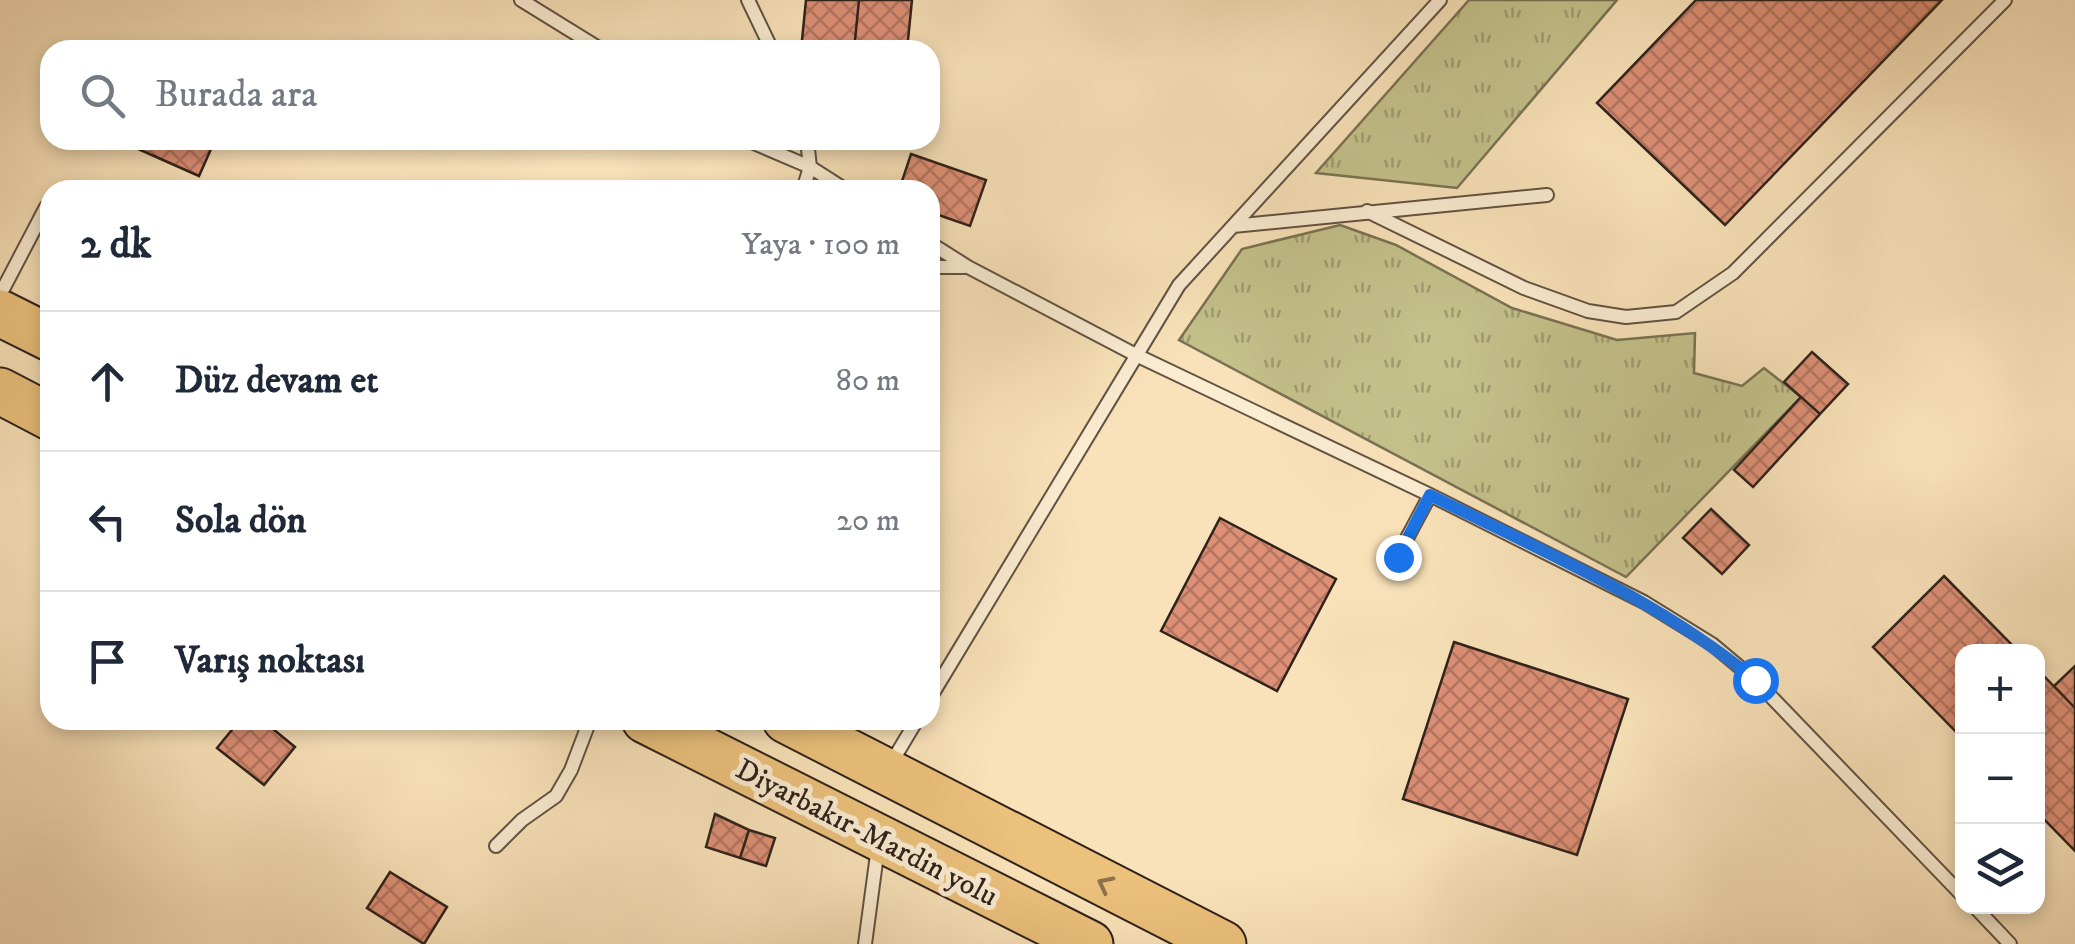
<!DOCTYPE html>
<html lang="tr">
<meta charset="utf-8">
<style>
:root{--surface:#fff;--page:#f6f6f7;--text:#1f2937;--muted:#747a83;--line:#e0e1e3}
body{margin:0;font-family:"IM FELL DW Pica",serif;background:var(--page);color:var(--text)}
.controls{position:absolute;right:30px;bottom:30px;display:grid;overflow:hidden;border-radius:20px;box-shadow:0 5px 15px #0003}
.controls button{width:90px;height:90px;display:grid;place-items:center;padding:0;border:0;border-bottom:2px solid var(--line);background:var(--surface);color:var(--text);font:50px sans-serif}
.stop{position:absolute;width:30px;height:30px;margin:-22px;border:8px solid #1a73e8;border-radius:50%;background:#fff}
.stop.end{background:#1a73e8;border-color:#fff;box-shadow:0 2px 10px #0008}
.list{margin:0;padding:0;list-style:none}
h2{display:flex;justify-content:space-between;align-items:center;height:130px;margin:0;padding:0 40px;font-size:42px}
h2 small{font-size:32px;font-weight:400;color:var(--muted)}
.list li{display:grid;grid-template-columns:65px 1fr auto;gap:30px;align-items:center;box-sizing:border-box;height:140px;padding:0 40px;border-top:2px solid var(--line)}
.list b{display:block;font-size:38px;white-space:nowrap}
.list em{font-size:32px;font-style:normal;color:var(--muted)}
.icon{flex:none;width:55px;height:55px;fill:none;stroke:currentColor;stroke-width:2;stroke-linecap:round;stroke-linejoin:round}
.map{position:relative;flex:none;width:2075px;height:944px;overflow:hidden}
.search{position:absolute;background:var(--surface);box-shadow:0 5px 15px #0003;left:40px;top:40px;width:900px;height:110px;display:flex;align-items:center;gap:25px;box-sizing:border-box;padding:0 35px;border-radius:30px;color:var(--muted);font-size:38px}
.panel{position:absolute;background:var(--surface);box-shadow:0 5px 15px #0003;left:40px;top:180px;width:900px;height:550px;border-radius:30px}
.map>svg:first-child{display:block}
</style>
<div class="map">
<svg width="2075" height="944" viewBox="0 0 2075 944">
<defs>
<pattern id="grass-tufts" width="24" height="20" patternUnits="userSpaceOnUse" patternTransform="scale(2.5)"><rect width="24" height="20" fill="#c4c18b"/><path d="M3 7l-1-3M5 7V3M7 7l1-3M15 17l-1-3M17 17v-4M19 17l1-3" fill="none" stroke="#a09c71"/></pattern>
<pattern id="building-cross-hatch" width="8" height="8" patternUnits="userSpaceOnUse" patternTransform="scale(2.5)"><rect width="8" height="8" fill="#dd9076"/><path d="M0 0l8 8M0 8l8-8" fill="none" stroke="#b47560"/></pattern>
</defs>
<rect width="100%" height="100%" fill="#f9e2b9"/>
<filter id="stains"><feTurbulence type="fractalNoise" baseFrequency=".002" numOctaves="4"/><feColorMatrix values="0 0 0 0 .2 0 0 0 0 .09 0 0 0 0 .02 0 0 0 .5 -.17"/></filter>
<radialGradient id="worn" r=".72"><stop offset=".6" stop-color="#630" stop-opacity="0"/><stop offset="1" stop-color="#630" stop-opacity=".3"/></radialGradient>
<path fill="url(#grass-tufts)" stroke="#797253" stroke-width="2.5" d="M 1469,0 L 1617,0 L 1457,188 L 1316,173 Z
M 1340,225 L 1396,245 L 1512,308 L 1617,340 L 1695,333 L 1694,373 L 1742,386 L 1764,368 L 1801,397 L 1626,577 L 1179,340 L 1242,249 Z"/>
<path fill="url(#building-cross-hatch)" stroke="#2e221b" stroke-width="2.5" d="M 806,0 L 859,0 L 854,50 L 801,50 Z
M 859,0 L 912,0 L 907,50 L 854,50 Z
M 1696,0 L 1942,0 L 1725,225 L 1597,103 Z
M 118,140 L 215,140 L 199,176 Z
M 911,154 L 986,180 L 970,226 L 930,212 L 930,190 L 899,190 Z
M 1812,352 L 1848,384 L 1820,414 L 1784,382 Z
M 1801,397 L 1820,414 L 1753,487 L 1734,470 Z
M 1711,509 L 1749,545 L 1722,574 L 1683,538 Z
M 1220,518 L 1336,579 L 1277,691 L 1161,631 Z
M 1944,576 L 2019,652 L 1962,652 L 1962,738 L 1873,647 Z
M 1454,642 L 1628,699 L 1577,855 L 1403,799 Z
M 2075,666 L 2075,708 L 2054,686 Z
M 2038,670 L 2075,708 L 2075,851 L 2038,813 Z
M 240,720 L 262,720 L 295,747 L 264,785 L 217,748 Z
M 715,814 L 749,830 L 740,858 L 706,847 Z
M 749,830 L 775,838 L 766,866 L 740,858 Z
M 390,872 L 447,907 L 424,944 L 367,908 Z"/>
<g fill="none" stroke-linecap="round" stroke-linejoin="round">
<defs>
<path id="lane" d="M 521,0 L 602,50
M 748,0 L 772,50
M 747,140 L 810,167 L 846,190
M 803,190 L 810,167 L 807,140
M 1367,211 L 1524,288 L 1588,311 L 1626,317 L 1676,312 L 1733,273 L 2005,0
M 1233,226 L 1547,195
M 930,243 L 968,267 L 1136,355 L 1430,495 L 1644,602 L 1712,644 L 1755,680 L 1962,895
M 930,267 L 965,267
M 0,295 L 46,207 L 50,209
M 1397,557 L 1430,495
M 930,698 L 1179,285 L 1440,0
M 890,765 L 917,720
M 496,846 L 522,820 L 556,796 L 571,770 L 590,720
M 1974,906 L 2010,944
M 865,944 L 878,847"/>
<path id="highway" d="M 0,313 L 50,338
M 0,391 L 50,417
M 645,720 L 1090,944
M 786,720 L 1223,944"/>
</defs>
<use href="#lane" stroke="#615242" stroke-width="16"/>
<use href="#highway" stroke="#2e221b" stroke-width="49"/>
<use href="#lane" stroke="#fbecd2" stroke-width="12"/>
<use href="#highway" stroke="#ecc17c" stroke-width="45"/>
</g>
<defs><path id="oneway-chevron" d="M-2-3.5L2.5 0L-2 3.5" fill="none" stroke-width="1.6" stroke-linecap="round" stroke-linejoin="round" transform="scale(2.5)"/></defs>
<use stroke="#8d724c" href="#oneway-chevron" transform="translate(1105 884) rotate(-153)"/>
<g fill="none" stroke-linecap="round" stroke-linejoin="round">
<path stroke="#1a73e8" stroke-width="12" d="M 1398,557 L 1430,495 C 1542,551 1659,600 1755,680"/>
</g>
<g text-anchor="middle" stroke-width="10" stroke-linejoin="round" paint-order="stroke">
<g font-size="30" fill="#2e221b" stroke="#fbecd2">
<text transform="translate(867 832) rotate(27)" y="10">Diyarbakır-Mardin yolu</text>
</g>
</g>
<rect width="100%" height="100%" filter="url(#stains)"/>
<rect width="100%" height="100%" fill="url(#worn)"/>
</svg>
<div class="controls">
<button>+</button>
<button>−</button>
<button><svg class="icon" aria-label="layers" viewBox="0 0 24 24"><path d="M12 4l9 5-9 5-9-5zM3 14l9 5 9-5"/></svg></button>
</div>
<div class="stop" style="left:1755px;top:680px"></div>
<div class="stop end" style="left:1398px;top:557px"></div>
<div class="search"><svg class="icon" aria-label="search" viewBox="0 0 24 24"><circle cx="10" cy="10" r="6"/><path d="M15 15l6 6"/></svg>Burada ara</div>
<section class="panel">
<h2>2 dk<small>Yaya · 100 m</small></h2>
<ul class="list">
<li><svg class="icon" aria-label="ahead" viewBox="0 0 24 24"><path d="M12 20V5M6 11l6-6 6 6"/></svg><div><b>Düz devam et</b></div><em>80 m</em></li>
<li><svg class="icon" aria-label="left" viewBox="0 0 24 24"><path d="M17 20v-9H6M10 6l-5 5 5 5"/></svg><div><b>Sola dön</b></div><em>20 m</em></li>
<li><svg class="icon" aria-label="arrive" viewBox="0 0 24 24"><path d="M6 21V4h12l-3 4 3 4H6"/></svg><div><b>Varış noktası</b></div></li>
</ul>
</section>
</div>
